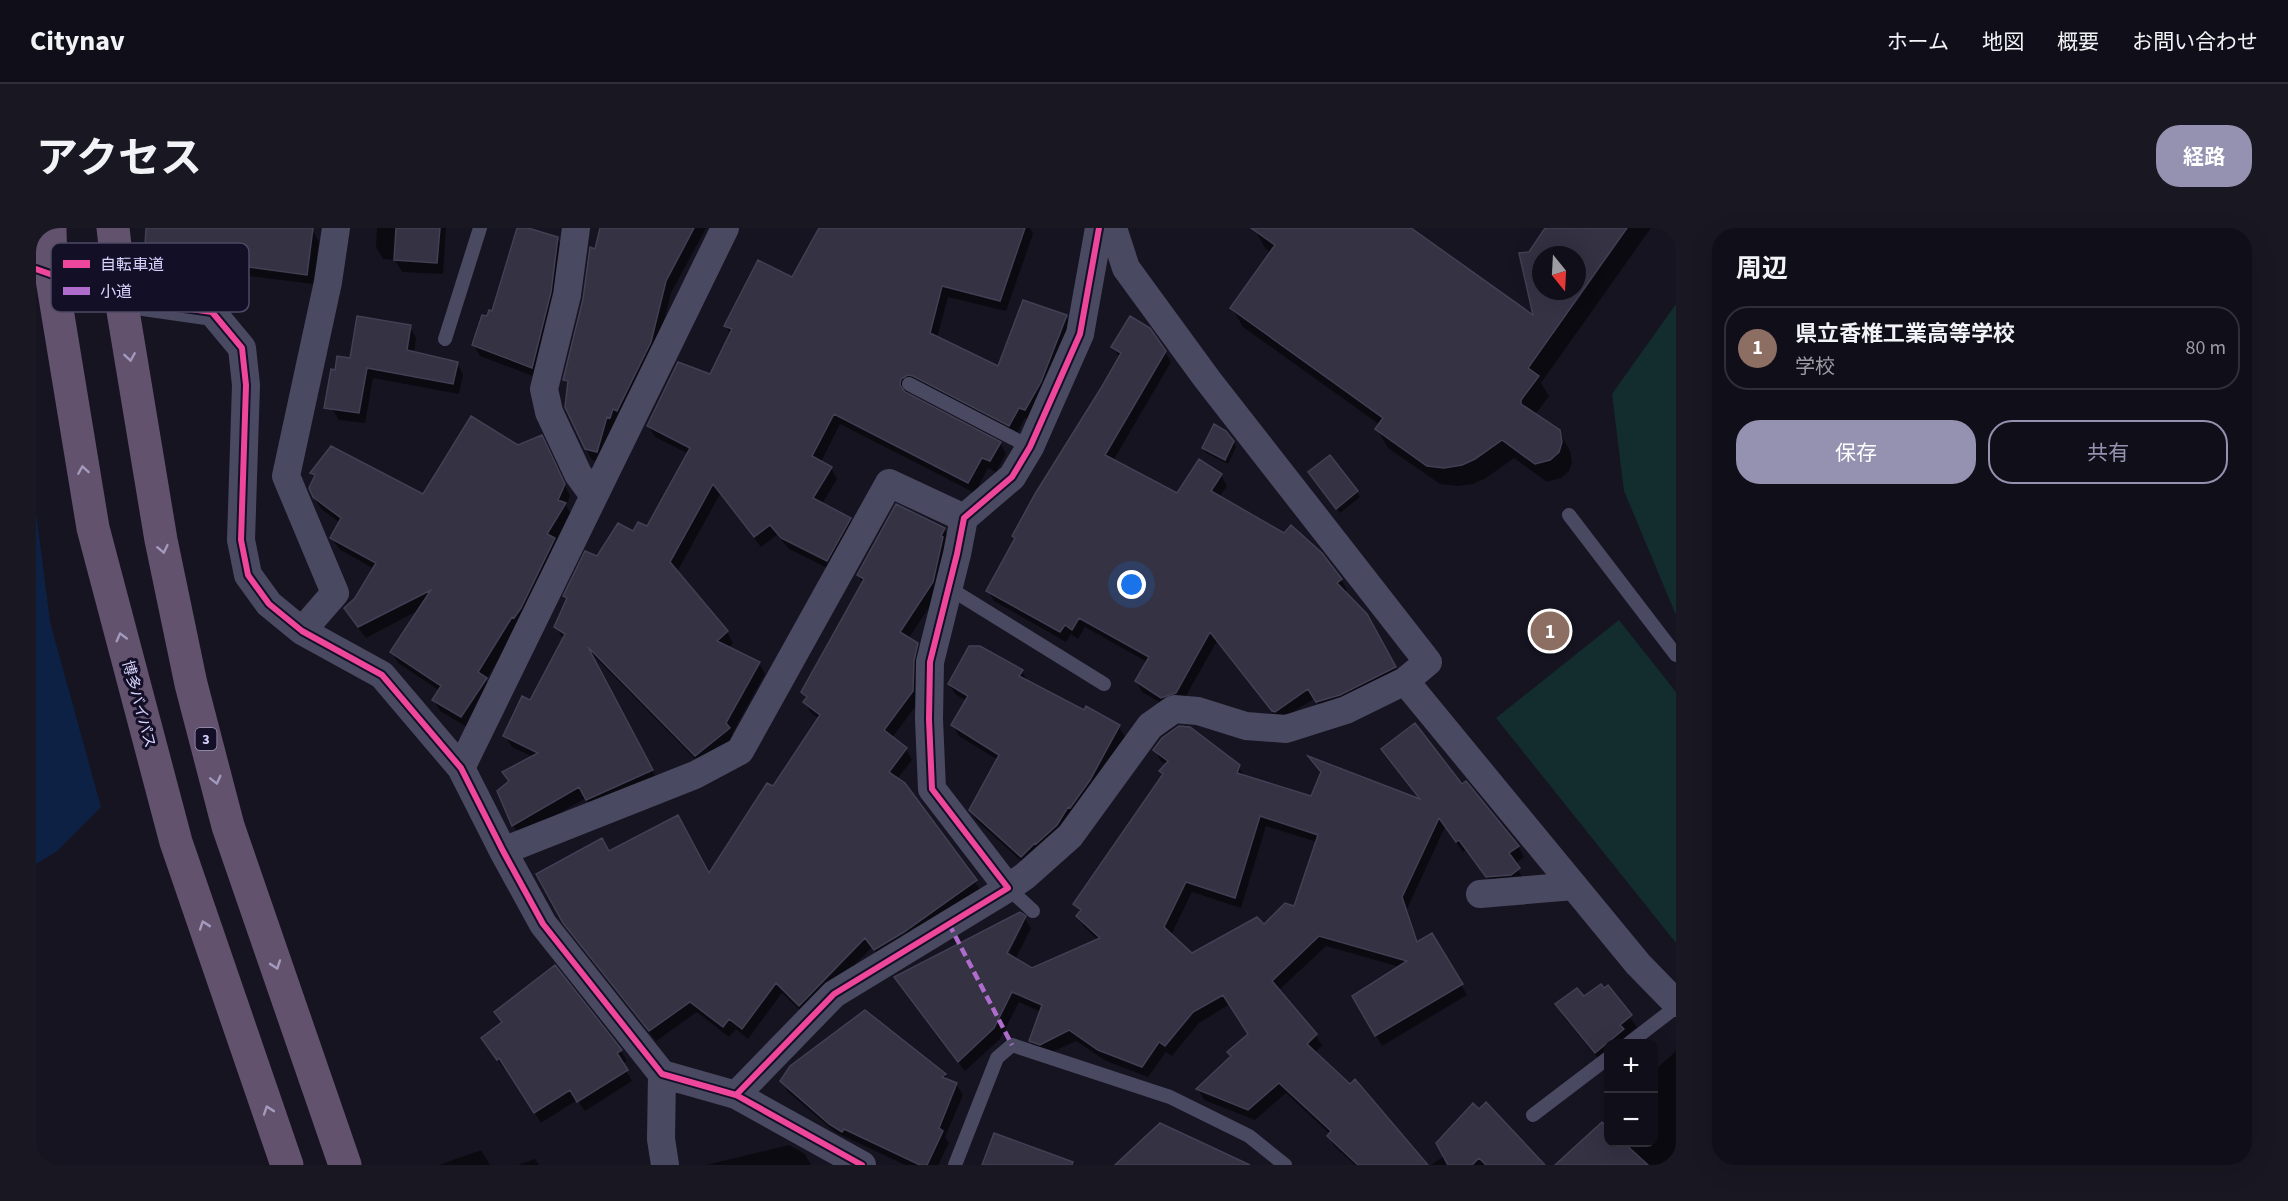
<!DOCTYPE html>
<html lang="ja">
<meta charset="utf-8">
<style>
:root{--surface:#100f19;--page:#191822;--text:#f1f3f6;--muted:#9c9ca2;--line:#302f38;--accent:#9591b1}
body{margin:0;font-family:"Source Sans 3","Noto Sans JP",sans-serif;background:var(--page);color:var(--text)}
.controls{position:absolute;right:18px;bottom:18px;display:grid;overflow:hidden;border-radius:12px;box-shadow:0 6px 24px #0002}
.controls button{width:54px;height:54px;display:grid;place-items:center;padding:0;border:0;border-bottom:2px solid var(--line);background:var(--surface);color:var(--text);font:30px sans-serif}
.compass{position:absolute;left:1496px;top:18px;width:54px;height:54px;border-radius:50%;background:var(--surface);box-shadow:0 6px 24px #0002;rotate:162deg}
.you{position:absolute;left:1096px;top:357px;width:21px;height:21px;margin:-15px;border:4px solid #fff;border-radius:50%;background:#1a73e8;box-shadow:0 0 0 9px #1a73e833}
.badge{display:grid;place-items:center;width:39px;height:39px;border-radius:50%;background:var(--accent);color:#fff;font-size:20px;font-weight:700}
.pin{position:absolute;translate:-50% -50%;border:3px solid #fff;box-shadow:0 2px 6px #0006}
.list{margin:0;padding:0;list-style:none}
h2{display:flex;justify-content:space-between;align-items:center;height:78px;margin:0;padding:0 24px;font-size:26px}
h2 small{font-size:20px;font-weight:400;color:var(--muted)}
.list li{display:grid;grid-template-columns:39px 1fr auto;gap:18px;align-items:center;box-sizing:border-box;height:84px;margin:0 12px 12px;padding:0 12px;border:2px solid var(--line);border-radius:24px}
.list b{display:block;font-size:22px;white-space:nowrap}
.list p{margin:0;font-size:20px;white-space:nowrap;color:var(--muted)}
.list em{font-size:20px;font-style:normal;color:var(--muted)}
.actions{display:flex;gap:12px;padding:18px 24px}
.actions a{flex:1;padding:14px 0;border:2px solid var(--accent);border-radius:24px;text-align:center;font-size:21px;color:var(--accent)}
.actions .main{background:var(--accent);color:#fff}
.map{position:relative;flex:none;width:1640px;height:937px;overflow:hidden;border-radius:24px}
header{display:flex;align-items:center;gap:36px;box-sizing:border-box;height:84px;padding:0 30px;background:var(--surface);border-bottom:2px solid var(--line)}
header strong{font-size:28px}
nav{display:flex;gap:33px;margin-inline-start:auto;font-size:21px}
.intro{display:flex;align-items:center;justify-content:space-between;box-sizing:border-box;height:144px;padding:0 36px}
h1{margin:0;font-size:42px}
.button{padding:15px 27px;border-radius:24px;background:var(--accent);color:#fff;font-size:21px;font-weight:700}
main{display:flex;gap:36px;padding:0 36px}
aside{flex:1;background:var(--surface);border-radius:24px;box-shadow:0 6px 24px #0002}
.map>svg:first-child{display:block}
</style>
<header>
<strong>Citynav</strong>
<nav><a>ホーム</a><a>地図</a><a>概要</a><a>お問い合わせ</a></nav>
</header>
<div class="intro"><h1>アクセス</h1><a class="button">経路</a></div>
<main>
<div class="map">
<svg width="1640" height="937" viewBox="0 0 1640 937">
<rect width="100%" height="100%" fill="#161421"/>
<path fill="#132c2d" d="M 1640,76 L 1640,387 L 1588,263 L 1576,166 Z
M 1583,392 L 1640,464 L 1640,715 L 1460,490 Z"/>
<path fill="#0d2144" d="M 0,284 L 14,394 L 65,579 L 20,624 L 0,636 Z"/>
<path fill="#0007" fill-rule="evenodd" d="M 159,0 L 275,0 L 283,14 L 277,56 L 171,43 L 159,23 Z
M 341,0 L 410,0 L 407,46 L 366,44 L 359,32 L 347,31 L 340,19 Z
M 483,0 L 521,11 L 528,22 L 502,150 L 444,128 L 437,116 L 457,85 Z
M 568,0 L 670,0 L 635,65 L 620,125 L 567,234 L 556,232 L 550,221 L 533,158 L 529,151 L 625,43 Z
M 784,0 L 994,0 L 997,6 L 970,83 L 912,69 L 901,110 L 963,140 L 1030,88 L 1036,99 L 995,193 L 989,190 L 980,208 L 875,159 L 870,166 L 964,215 L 970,226 L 960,244 L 952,240 L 939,265 L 804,196 L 785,234 L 795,240 L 801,251 L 786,276 L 814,291 L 820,302 L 797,343 L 753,321 L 741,307 L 725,319 L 684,266 L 641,344 L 691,404 L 697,415 L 692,420 L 723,435 L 729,446 L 696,506 L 699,511 L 666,538 L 555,425 L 622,553 L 557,582 L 550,570 L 484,608 L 477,597 L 497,529 L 476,519 L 469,508 L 495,474 L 527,411 L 520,399 L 532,373 L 529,368 L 561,330 L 598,305 L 611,301 L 653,226 L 619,209 L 612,198 L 674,148 L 695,107 L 690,98 L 757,51 Z
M 1218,0 L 1372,0 L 1499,90 L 1493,25 L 1508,5 L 1507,0 L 1615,0 L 1505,155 L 1513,168 L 1499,187 L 1523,203 L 1534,223 L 1536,234 L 1533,243 L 1525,250 L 1511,254 L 1478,230 L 1450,250 L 1437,256 L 1420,258 L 1404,256 L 1352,220 L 1341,201 L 1344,197 L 1207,99 L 1196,80 L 1235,25 L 1229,20 ZM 1505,27 L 1541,27 L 1541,63 L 1505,63 Z
M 374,99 L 380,110 L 378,125 L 421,135 L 427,146 L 423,166 L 337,150 L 329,195 L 303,192 L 296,181 L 316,132 Z
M 1077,119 L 1129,124 L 1135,134 L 1077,233 L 1141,267 L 1185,247 L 1191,258 L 1183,269 L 1305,351 L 1311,362 L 1308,364 L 1330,387 L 1365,449 L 1287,484 L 1279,470 L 1243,493 L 1181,413 L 1146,475 L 1132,479 L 1106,464 L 1100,453 L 1111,434 L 1049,399 L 1042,411 L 1035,406 L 1030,414 L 958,373 L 952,363 L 1084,130 Z
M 1197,214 L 1200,219 L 1192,236 L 1170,225 L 1167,220 Z
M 482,219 L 511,220 L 534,268 L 530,278 L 536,287 L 482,399 L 450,452 L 456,462 L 431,499 L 404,483 L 398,472 L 404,463 L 362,435 L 356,424 L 383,382 L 330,410 L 316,392 L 310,380 L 320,371 L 338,341 L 303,321 L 296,310 L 304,295 L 285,281 L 278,269 L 279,251 L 275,245 L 388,268 Z
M 1276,250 L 1321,264 L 1324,269 L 1304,285 Z
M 908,301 L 914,311 L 902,366 L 872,411 L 881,416 L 887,427 L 882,475 L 856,510 L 870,521 L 876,532 L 861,551 L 868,556 L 946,664 L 845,732 L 836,719 L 770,788 L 746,765 L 712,811 L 700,801 L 693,809 L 661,784 L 620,813 L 535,706 L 502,647 L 573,625 L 673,648 L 738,561 L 783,491 L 775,485 L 769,474 L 771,472 L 766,464 L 827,356 L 822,347 Z
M 986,443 L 992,454 L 1048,484 L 1083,499 L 1089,509 L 1060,563 L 992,639 L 941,593 L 934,582 L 962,532 L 923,508 L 917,497 L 931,473 L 920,467 L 913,456 Z
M 1347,521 L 1426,558 L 1482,618 L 1488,629 L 1479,636 L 1488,652 L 1458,659 L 1430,622 L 1427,624 L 1409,599 L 1371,681 L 1382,715 L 1395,707 L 1431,767 L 1346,818 L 1318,769 L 1364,739 L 1290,718 L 1242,763 L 1280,807 L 1286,818 L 1278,825 L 1364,937 L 1319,937 L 1299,919 L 1292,908 L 1294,906 L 1250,865 L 1219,892 L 1168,872 L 1162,861 L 1196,829 L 1193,824 L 1213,807 L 1194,776 L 1163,795 L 1136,828 L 1130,824 L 1112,849 L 1070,833 L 1040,813 L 1010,827 L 1001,824 L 994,813 L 1005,784 L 983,774 L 964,811 L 929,843 L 866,760 L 988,689 L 995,700 L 979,732 L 996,742 L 1062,712 L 1048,699 L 1042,688 L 1045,685 L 1039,676 L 1128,548 L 1125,543 L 1130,537 L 1125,533 L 1119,522 L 1202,538 L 1209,549 L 1276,570 L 1286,546 L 1275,531 L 1385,573 ZM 1230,598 L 1281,614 L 1259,680 L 1228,699 L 1156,727 L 1135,707 L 1156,664 L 1205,680 ZM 983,697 L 987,697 L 969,733 L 966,731 Z
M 1572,759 L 1601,799 L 1590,808 L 1593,813 L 1590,816 L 1572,816 L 1572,830 L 1566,835 L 1527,788 L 1521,777 L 1568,763 Z
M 460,784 L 585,823 L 591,833 L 586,836 L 596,853 L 549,883 L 541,872 L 505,895 L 470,839 L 468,841 L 447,810 L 467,796 Z
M 1640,823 L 1640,937 L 1521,937 L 1572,892 L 1572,914 L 1618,914 L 1618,843 Z
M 909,847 L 912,853 L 920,856 L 927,867 L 909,909 L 913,915 L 902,937 L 869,937 L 799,904 L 752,864 L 746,853 Z
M 1401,915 L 1506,937 L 1395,937 L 1408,928 Z
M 753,917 L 769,926 L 775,937 L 670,937 Z
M 445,922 L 454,937 L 403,937 Z
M 499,931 L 503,937 L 482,937 Z"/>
<path fill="#343243" stroke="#433f54" stroke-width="1.5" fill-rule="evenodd" d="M 110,0 L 277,0 L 271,47 L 163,32 L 164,24 L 109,18 Z
M 360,0 L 404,0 L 401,35 L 358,32 Z
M 481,0 L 492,0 L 522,9 L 515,64 L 496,140 L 436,117 L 446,87 L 451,88 L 453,82 L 456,83 Z
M 564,0 L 658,0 L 630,53 L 615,114 L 581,183 L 577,181 L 574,190 L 571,189 L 561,224 L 549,221 L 529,179 L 532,153 L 527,152 L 547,71 L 554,19 L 559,21 Z
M 783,0 L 989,0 L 964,73 L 906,58 L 894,105 L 962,138 L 987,72 L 1031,87 L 1005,154 L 989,182 L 983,180 L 973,198 L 877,148 L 872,147 L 865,151 L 864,157 L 869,164 L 965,214 L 954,233 L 946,230 L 932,255 L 798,186 L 776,228 L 796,239 L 777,270 L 815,290 L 791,333 L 745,310 L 734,297 L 718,309 L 677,256 L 634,334 L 692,403 L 681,413 L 724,434 L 690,495 L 694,500 L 659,528 L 552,419 L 617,542 L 550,572 L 543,559 L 476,598 L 461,563 L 473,553 L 466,544 L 502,525 L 467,508 L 486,468 L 494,472 L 529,406 L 518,399 L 531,370 L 527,368 L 549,323 L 561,328 L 582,295 L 597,303 L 602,294 L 611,298 L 654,220 L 611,198 L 642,134 L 674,146 L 696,101 L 688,98 L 722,32 L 756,49 Z
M 1215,0 L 1375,0 L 1497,87 L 1483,25 L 1493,24 L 1509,0 L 1591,0 L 1492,140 L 1503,148 L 1485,172 L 1485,176 L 1524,202 L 1526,214 L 1523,224 L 1514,232 L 1499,236 L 1466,212 L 1439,231 L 1426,237 L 1408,240 L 1391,238 L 1339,201 L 1347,190 L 1194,80 L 1239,17 ZM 1505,27 L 1541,27 L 1541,63 L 1505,63 Z
M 321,88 L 375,97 L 371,122 L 422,134 L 417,156 L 331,140 L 323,185 L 288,180 L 295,141 L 299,142 L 301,128 L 314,130 Z
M 1094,88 L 1114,100 L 1130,123 L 1069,227 L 1141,265 L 1163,231 L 1186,246 L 1175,263 L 1248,305 L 1255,297 L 1286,325 L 1306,351 L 1301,355 L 1331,386 L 1360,439 L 1304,467 L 1280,474 L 1272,461 L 1239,484 L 1236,483 L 1174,404 L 1140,465 L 1125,470 L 1099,453 L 1113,429 L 1043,390 L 1036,402 L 1029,397 L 1024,404 L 950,363 L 979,310 L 976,308 L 999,266 L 1065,160 L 1085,125 L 1075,119 Z
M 435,188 L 482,217 L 506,207 L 529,256 L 522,272 L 530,275 L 511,306 L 519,310 L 485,380 L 478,390 L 476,389 L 442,444 L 451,450 L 425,489 L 396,472 L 405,458 L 354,424 L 395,362 L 322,399 L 308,380 L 319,370 L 340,335 L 294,310 L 305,290 L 277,269 L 273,260 L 279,247 L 274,245 L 295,218 L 387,266 Z
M 1178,196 L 1190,203 L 1198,213 L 1189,232 L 1166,220 Z
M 1294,227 L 1322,263 L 1300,281 L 1272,244 Z
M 860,276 L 909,300 L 905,308 L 907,309 L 897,354 L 864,404 L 882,415 L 878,433 L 877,463 L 848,502 L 871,520 L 853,544 L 869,555 L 941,652 L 868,704 L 838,722 L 829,710 L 763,778 L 740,755 L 706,801 L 693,791 L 687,799 L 654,774 L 613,803 L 527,695 L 500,646 L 566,610 L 573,623 L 642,587 L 673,645 L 731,555 L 737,558 L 784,487 L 767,474 L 771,469 L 765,464 L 828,351 L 821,347 Z
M 933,418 L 944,418 L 987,442 L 983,448 L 1048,482 L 1050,478 L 1084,497 L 1054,552 L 1034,580 L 1032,579 L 1021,597 L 1000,616 L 999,615 L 985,629 L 933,582 L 963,527 L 915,497 L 932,468 L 912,456 Z
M 1379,495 L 1426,556 L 1430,553 L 1483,618 L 1473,625 L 1484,640 L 1475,647 L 1450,649 L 1423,612 L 1420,614 L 1403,590 L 1366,669 L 1381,714 L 1396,705 L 1427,756 L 1339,808 L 1316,768 L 1371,733 L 1283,708 L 1236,753 L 1281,806 L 1271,816 L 1314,856 L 1319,851 L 1392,937 L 1322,937 L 1291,908 L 1295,903 L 1243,855 L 1212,882 L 1160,861 L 1195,828 L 1191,824 L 1212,806 L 1187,767 L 1157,784 L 1129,818 L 1123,814 L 1106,839 L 1062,822 L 1033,802 L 1004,817 L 993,813 L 1006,777 L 976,764 L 958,800 L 922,834 L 858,749 L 984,684 L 990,688 L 971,725 L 996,740 L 1064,710 L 1040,688 L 1045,682 L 1037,676 L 1127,546 L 1123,543 L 1132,533 L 1117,522 L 1126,510 L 1143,498 L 1154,499 L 1204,537 L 1201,545 L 1275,568 L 1285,544 L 1272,528 L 1384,571 L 1345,521 ZM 1224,588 L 1282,607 L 1258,678 L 1249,675 L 1228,696 L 1221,689 L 1156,725 L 1128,699 L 1150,654 L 1199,670 Z
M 519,737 L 586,822 L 581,825 L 592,842 L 541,874 L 534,862 L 498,885 L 463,830 L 461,832 L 445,810 L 466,794 L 458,784 Z
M 1565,756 L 1568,760 L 1572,757 L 1596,787 L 1584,797 L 1588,801 L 1559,825 L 1519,776 L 1541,760 L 1548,768 Z
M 829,782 L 910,846 L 906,849 L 921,855 L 903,900 L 907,903 L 891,937 L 884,937 L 808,901 L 806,904 L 793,896 L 744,853 L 754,838 Z
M 1450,874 L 1509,937 L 1450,937 L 1443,930 L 1436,937 L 1412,937 L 1400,915 L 1437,875 L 1443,881 Z
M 1566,894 L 1572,900 L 1572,915 L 1588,915 L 1612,937 L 1519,937 Z
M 1124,895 L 1214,937 L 1079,937 Z
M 958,905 L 1037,934 L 1036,937 L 946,937 Z"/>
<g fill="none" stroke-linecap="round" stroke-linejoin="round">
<path stroke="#4a4962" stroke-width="14" d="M 409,111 L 444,0
M 873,156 L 994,219
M 1533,287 L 1640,427
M 913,360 L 1068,456
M 972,660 L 997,683
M 1592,816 L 1640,779
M 1497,887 L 1572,830
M 919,937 L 961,830 L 976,817 L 1134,869 L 1213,908 L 1249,937"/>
<path stroke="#4a4962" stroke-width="28" d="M 540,0 L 531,67 L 508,161 L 513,184 L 542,246 L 558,268
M 1077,0 L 1090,40 L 1171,151 L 1392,434 L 1369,453 L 1602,736 L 1640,775
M 0,41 L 85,71 L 176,84 L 206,120 L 210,157 L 205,312 L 212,347 L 233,376 L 266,403 L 346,447 L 425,540 L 467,623 L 507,696 L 626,846 L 700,867 L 826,937
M 266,403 L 299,365 L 250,248 L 292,54 L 300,0
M 425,540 L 689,0
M 467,623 L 659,547 L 704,523 L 853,255 L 928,290
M 972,660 L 989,648 L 1034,608 L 1114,498 L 1138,481 L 1162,483 L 1210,498 L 1250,501 L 1310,482 L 1369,453
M 1444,666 L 1538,658
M 626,846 L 625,911 L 629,937
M 700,867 L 798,766 L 972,660 L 896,561 L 893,491 L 894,434 L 921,326 L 928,290 L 976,249 L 994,219 L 1044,106 L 1063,0"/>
<path stroke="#62526e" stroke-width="33" d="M 14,0 L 15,45 L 57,300 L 140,614 L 251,937
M 77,0 L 85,71 L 125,312 L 155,456 L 192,598 L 309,937"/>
<path stroke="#b06ccc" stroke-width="4.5" stroke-dasharray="9 4.5" stroke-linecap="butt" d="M 913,696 L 976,817"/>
<defs>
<path id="cycleway" d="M 0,41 L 85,71 L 176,84 L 206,120 L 210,157 L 205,312 L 212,347 L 233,376 L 266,403 L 346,447 L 425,540 L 467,623 L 507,696 L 626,846 L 700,867 L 826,937
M 700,867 L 798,766 L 972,660 L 896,561 L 893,491 L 894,434 L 921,326 L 928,290 L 976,249 L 994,219 L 1044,106 L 1063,0"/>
</defs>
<use href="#cycleway" stroke="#130f26" stroke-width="10"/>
<use href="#cycleway" stroke="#ed469a" stroke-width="6"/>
</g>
<defs><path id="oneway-chevron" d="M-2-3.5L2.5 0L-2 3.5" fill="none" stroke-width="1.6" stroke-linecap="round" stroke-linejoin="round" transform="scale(1.5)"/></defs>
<g stroke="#a39abe">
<use href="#oneway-chevron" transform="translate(94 129) rotate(81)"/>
<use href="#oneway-chevron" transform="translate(47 242) rotate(-99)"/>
<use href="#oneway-chevron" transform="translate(127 321) rotate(78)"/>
<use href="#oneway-chevron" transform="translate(85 409) rotate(-105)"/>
<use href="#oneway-chevron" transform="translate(180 552) rotate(76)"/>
<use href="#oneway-chevron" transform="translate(168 697) rotate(-109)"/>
<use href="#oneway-chevron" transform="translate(240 737) rotate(71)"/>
<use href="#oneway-chevron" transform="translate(232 882) rotate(-109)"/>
</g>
<g text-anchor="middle" stroke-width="6" stroke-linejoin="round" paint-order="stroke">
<rect fill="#130f26" stroke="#9e99be" stroke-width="1.5" x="159.5" y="500" width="21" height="22" rx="4.5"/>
<g font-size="14" font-weight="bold" fill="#d9d4ff">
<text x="170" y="516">3</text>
</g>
<g font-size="15" fill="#d9d4ff" stroke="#130f26">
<text transform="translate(103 476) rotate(75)" y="5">博多バイパス</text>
</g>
</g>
<rect x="15" y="15" width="198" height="69" rx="9" fill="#130f26" stroke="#4e4a67" stroke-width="1.5"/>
<rect x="27" y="32" width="27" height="8" fill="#ed469a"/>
<rect x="27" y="59" width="27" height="8" fill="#b06ccc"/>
<g font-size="16" fill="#d9d4ff">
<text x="64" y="42">自転車道</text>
<text x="64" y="69">小道</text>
</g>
</svg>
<div class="controls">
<button>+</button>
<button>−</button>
</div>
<svg class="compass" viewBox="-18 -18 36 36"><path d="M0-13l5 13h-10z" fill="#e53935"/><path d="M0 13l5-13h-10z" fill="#9c9ca2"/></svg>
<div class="you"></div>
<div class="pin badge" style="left:1514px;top:403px;background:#8d6e63">1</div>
</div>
<aside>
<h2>周辺<small></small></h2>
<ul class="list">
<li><span class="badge" style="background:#8d6e63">1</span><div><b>県立香椎工業高等学校</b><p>学校</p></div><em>80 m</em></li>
</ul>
<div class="actions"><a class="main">保存</a><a>共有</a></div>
</aside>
</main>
